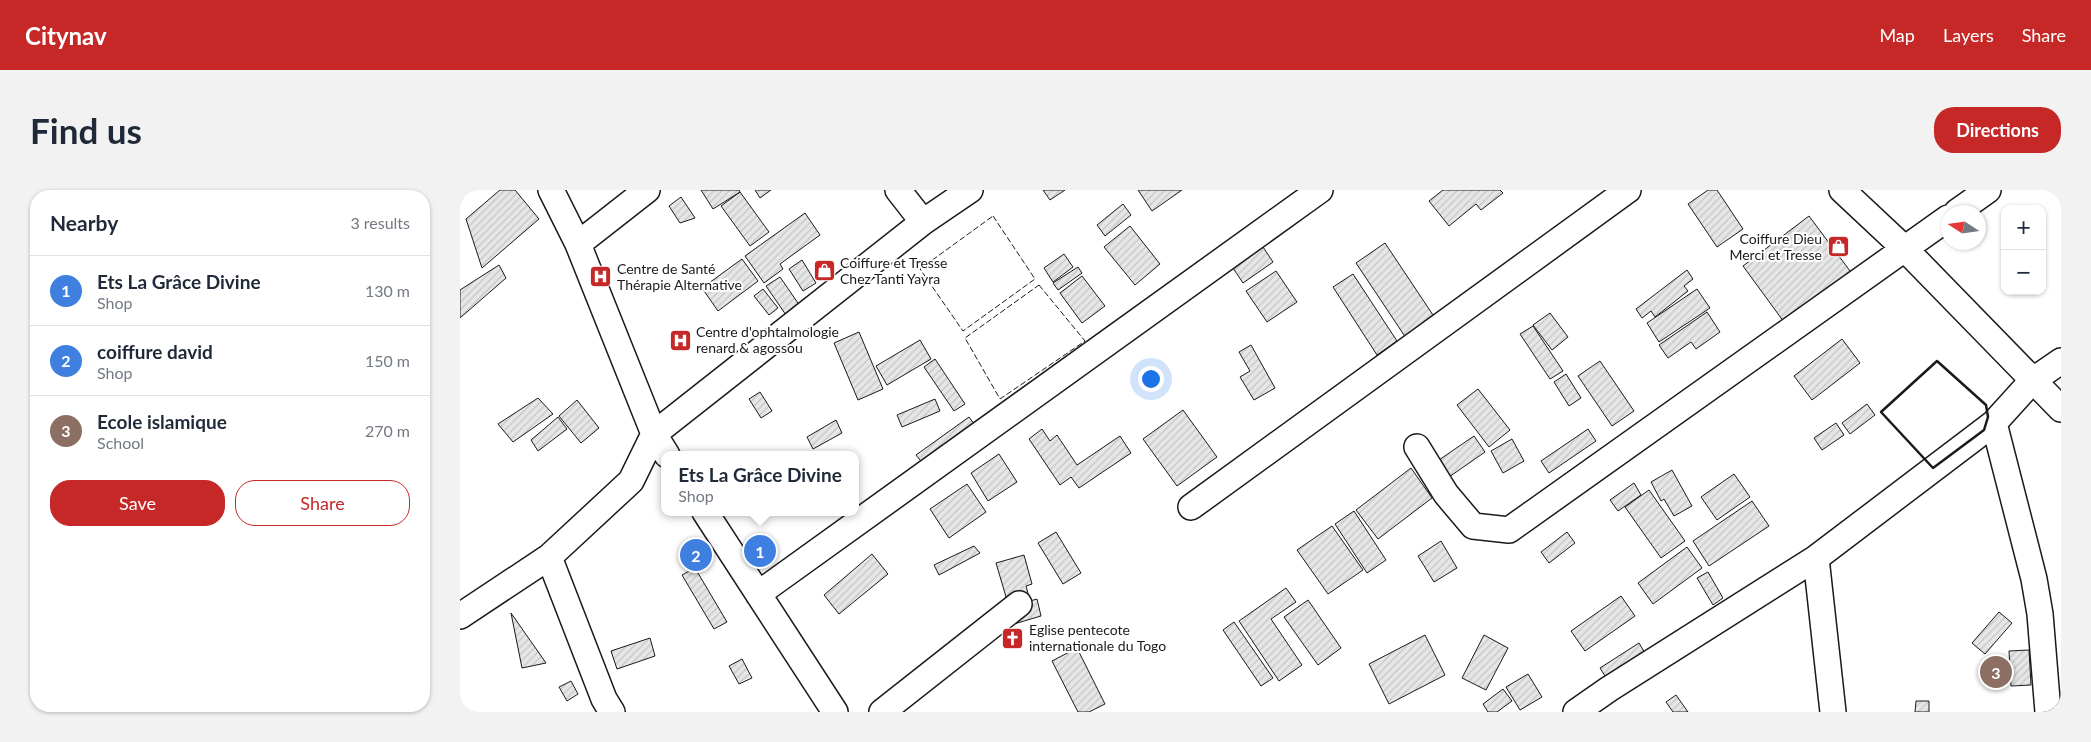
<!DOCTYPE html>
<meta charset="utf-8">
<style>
:root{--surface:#fff;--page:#f2f2f3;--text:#1f2937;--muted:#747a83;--line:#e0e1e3;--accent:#c62828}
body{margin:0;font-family:Lato,sans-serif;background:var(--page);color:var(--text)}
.controls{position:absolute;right:15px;top:15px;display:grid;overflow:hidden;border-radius:10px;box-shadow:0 1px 4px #0004}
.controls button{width:45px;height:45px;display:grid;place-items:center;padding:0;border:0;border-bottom:1px solid var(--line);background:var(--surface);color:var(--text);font:25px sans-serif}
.compass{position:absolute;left:1481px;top:15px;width:45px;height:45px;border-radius:50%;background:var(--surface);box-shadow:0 1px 4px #0004;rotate:282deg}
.you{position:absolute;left:690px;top:188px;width:18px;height:18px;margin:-12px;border:4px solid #fff;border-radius:50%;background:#1a73e8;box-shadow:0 0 0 8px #1a73e833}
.badge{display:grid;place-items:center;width:32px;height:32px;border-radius:50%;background:var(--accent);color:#fff;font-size:16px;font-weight:700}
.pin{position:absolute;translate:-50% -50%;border:2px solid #fff;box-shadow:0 1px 5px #0006}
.popup{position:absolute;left:201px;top:261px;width:198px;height:65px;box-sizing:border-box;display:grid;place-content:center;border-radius:10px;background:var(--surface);filter:drop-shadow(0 1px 4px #0005);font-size:16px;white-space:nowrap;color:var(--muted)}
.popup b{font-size:19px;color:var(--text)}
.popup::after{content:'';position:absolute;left:50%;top:100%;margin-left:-10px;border:10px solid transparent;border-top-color:var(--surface)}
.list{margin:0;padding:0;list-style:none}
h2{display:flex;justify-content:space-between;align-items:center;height:65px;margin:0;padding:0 20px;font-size:21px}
h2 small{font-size:16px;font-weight:400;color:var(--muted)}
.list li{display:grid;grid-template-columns:32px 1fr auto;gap:15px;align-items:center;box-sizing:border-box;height:70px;padding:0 20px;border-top:1px solid var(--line)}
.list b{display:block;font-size:19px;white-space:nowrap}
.list p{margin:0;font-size:16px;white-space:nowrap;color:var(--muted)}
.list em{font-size:16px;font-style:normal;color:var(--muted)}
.actions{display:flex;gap:10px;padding:15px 20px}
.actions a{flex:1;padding:11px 0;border:1px solid var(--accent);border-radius:20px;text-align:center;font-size:18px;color:var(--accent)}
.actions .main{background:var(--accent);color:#fff}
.map{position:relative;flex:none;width:1601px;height:522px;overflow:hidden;border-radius:20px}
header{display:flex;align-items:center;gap:30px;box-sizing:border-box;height:70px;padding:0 25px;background:var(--accent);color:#fff}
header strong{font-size:24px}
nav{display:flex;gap:28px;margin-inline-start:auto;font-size:18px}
.intro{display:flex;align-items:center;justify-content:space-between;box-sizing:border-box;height:120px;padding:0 30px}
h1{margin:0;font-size:35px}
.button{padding:12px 22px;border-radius:20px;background:var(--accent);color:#fff;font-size:18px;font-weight:700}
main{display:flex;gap:30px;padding:0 30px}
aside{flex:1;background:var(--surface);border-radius:20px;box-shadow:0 1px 4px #0004}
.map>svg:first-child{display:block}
</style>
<header>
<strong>Citynav</strong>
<nav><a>Map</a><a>Layers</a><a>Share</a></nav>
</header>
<div class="intro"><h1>Find us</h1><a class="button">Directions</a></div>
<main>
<aside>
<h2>Nearby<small>3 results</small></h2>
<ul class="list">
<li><span class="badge" style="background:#3f7fe0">1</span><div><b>Ets La Grâce Divine</b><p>Shop</p></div><em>130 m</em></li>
<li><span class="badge" style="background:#3f7fe0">2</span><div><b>coiffure david</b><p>Shop</p></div><em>150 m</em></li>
<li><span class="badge" style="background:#8d6e63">3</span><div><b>Ecole islamique</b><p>School</p></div><em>270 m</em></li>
</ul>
<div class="actions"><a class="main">Save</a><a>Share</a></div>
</aside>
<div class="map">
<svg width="1601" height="522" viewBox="0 0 1601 522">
<defs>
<pattern id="building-hatch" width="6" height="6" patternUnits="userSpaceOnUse" patternTransform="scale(1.25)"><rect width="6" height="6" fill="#e6e6e6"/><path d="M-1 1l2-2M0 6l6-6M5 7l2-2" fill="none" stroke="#c5c5c5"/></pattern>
</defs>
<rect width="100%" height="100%" fill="#fff"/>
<path fill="url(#building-hatch)" stroke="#1a1a1a" d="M 40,0 L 55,0 L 79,29 L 22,78 L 6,29 Z
M 241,0 L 279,0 L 280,2 L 253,19 Z
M 295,0 L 311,0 L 300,8 Z
M 583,0 L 605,0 L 590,10 Z
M 678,0 L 722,0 L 692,21 Z
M 983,0 L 1040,0 L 1043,3 L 1021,20 L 1016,14 L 989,36 L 969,11 Z
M 1248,0 L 1257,0 L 1283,39 L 1257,57 L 1228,14 Z
M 280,2 L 309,42 L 290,56 L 261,16 Z
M 221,7 L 235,28 L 220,33 L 209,16 Z
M 663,14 L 671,25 L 645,46 L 637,35 Z
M 345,23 L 360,45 L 320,74 L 323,79 L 304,93 L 285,66 Z
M 1349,26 L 1399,93 L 1332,143 L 1283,76 Z
M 670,36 L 700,74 L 675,95 L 644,57 Z
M 925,53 L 975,128 L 946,148 L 896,73 Z
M 801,54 L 813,72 L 783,93 L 771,75 Z
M 604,64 L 613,77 L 593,92 L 584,78 Z
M 282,69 L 298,91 L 258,121 L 242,98 Z
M 342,70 L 356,93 L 343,101 L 329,79 Z
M 39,75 L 46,88 L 0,128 L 0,100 Z
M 618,77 L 622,83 L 598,100 L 593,93 Z
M 1227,80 L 1233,89 L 1224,96 L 1228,101 L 1195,127 L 1191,121 L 1182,128 L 1176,119 Z
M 816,81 L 837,112 L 807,132 L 786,101 Z
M 893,84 L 937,151 L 917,165 L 873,97 Z
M 622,86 L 645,116 L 622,133 L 600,103 Z
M 320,87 L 340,116 L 326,125 L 306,96 Z
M 303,99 L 318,118 L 309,125 L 294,106 Z
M 1237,99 L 1250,118 L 1199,152 L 1187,133 Z
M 1247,122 L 1260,142 L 1236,159 L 1231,152 L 1208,168 L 1199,155 Z
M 1090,123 L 1108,147 L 1092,160 L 1073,135 Z
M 1073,136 L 1103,181 L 1090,189 L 1060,144 Z
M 399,142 L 423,199 L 398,210 L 374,153 Z
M 1382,149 L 1400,173 L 1352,210 L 1334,186 Z
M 460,150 L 471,169 L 427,195 L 416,176 Z
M 791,155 L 815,198 L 794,210 L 780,187 L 790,181 L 779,162 Z
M 475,169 L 505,214 L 494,221 L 464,177 Z
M 1140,171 L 1174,221 L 1152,236 L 1118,186 Z
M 1106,184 L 1121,208 L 1109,216 L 1094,192 Z
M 1018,199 L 1050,240 L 1029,257 L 997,215 Z
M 300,202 L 312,221 L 301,228 L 289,209 Z
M 78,208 L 93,224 L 53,252 L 38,234 Z
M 475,209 L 480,221 L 442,237 L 437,225 Z
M 117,210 L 139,238 L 121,253 L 99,226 Z
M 1407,214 L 1415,225 L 1390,244 L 1382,233 Z
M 723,220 L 757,267 L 717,296 L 683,249 Z
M 98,227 L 107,239 L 78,261 L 71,250 Z
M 509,227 L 520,242 L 468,280 L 456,265 Z
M 376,230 L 382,243 L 353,259 L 347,247 Z
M 1376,233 L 1384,245 L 1362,260 L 1354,248 Z
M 582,239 L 590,251 L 597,245 L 617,275 L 660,246 L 671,263 L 619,298 L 611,287 L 600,295 L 569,249 Z
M 1128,239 L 1136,251 L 1089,283 L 1081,271 Z
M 1014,246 L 1025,262 L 989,287 L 979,270 Z
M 1052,249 L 1064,271 L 1043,283 L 1031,261 Z
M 539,264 L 557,292 L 528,311 L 511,283 Z
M 951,278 L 972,308 L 918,349 L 896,320 Z
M 1212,280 L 1232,316 L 1214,326 L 1204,309 L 1201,311 L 1191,292 Z
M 1274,284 L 1290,307 L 1257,330 L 1241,307 Z
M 1174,293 L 1181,305 L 1158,321 L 1150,310 Z
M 507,294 L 526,322 L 489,348 L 470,319 Z
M 1189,300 L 1225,351 L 1201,368 L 1165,317 Z
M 1292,311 L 1309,336 L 1249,376 L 1233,351 Z
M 894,321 L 926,370 L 907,383 L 875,334 Z
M 872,336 L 903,380 L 868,404 L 837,360 Z
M 596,342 L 621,383 L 603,394 L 578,353 Z
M 1107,342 L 1115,353 L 1089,373 L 1081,362 Z
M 981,351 L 997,378 L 974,392 L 958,366 Z
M 514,356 L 520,363 L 479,385 L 474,375 Z
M 1227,357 L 1242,378 L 1193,414 L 1178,393 Z
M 412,364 L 428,384 L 379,424 L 364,405 Z
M 564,365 L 572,394 L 566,396 L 570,411 L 577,409 L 581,426 L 554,434 L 536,373 Z
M 235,378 L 267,432 L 254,439 L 222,385 Z
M 1248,382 L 1263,408 L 1253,415 L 1237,388 Z
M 826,398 L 836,412 L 811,429 L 842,475 L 819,491 L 779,431 Z
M 1161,406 L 1175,426 L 1125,461 L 1111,441 Z
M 848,410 L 881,458 L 858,475 L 824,427 Z
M 1539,422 L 1552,433 L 1525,464 L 1512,453 Z
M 51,423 L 86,473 L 62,478 Z
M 774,432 L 813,488 L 801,496 L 763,440 Z
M 965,445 L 985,485 L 929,514 L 909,474 Z
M 1024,445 L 1048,458 L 1026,500 L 1002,488 Z
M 190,448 L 195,466 L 157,479 L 151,461 Z
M 1179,453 L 1192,475 L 1154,500 L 1140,478 Z
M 617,458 L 645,514 L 629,522 L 618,522 L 592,471 Z
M 1569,460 L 1571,495 L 1551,496 L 1549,461 Z
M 282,469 L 292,488 L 279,494 L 269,476 Z
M 1068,484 L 1082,507 L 1060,520 L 1046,497 Z
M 111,491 L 118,504 L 107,511 L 99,497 Z
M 1043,499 L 1052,511 L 1037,522 L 1028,522 L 1023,514 Z
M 1216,505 L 1228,522 L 1213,522 L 1206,512 Z
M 1456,511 L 1469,511 L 1469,522 L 1455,522 Z"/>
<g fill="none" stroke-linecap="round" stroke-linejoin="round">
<defs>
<path id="minor" d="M 91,0 L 118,54 L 194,244 L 207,265
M 438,0 L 463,32
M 1382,0 L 1445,59 L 1601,219
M 1497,22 L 1528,0
M 118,54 L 187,0
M 1534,233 L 1574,389 L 1580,424 L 1588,522
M 957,257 L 986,304 L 1013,336 L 1049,340 L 1488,28
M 731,317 L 1168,0
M 245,322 L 375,522
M 89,367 L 144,509 L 152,522
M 1356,368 L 1373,522
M 298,404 L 860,0
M 0,426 L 89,367 L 171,291 L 194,244 L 463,32 L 510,0
M 422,522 L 559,414
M 1116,522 L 1149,499 L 1356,368 L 1534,233 L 1572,191 L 1601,171"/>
</defs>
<use href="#minor" stroke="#1a1a1a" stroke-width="28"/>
<use href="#minor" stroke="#fff" stroke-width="25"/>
<path stroke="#1a1a1a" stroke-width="1" stroke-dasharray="6 2.5" stroke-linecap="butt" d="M 533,26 L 575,89 L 503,141 L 460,79 Z
M 579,95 L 625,151 L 540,209 L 505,148 Z"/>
<path stroke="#1a1a1a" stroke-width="2.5" d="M 1477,171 L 1526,215 L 1528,227 L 1524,240 L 1473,278 L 1421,222 Z"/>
</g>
<defs>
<symbol id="shop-square" viewBox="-11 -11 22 22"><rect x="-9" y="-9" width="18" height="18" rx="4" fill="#c62828" stroke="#fff"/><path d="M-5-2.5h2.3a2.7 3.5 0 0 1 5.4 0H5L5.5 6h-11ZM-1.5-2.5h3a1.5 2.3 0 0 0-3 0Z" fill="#fff"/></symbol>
<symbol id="hospital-square" viewBox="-11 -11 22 22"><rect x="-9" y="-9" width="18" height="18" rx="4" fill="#c62828" stroke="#fff"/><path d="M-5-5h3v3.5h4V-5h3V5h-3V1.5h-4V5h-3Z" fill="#fff"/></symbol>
<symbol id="church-square" viewBox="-11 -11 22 22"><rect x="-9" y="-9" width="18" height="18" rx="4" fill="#c62828" stroke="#fff"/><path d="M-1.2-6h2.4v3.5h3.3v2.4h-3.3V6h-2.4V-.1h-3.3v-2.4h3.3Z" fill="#fff"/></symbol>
</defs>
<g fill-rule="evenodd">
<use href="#shop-square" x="1366" y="44" width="25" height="25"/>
<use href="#shop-square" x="352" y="68" width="25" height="25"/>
<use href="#hospital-square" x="128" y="74" width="25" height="25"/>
<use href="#hospital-square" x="208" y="138" width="25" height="25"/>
<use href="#church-square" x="540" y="436" width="25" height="25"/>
</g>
<g text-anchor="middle" stroke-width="4" stroke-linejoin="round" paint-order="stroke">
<g font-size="14" fill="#1a1a1a" stroke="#fff" text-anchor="start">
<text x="1362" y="54" text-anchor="end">Coiffure Dieu<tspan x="1362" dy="16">Merci et Tresse</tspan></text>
<text x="380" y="78">Coiffure et Tresse<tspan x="380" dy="16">Chez Tanti Yayra</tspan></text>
<text x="157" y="84">Centre de Santé<tspan x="157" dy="16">Thérapie Alternative</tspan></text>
<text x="236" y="147">Centre d'ophtalmologie<tspan x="236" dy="16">renard &amp; agossou</tspan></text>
<text x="569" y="445">Eglise pentecote<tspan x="569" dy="16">internationale du Togo</tspan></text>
</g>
</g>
</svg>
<div class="controls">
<button>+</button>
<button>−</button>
</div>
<svg class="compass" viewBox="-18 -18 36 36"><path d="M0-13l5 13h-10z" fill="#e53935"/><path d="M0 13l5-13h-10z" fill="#747a83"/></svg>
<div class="you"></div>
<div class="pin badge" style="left:300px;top:361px;background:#3f7fe0">1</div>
<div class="popup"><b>Ets La Grâce Divine</b>Shop</div>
<div class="pin badge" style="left:236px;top:365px;background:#3f7fe0">2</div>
<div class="pin badge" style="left:1536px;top:482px;background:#8d6e63">3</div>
</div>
</main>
